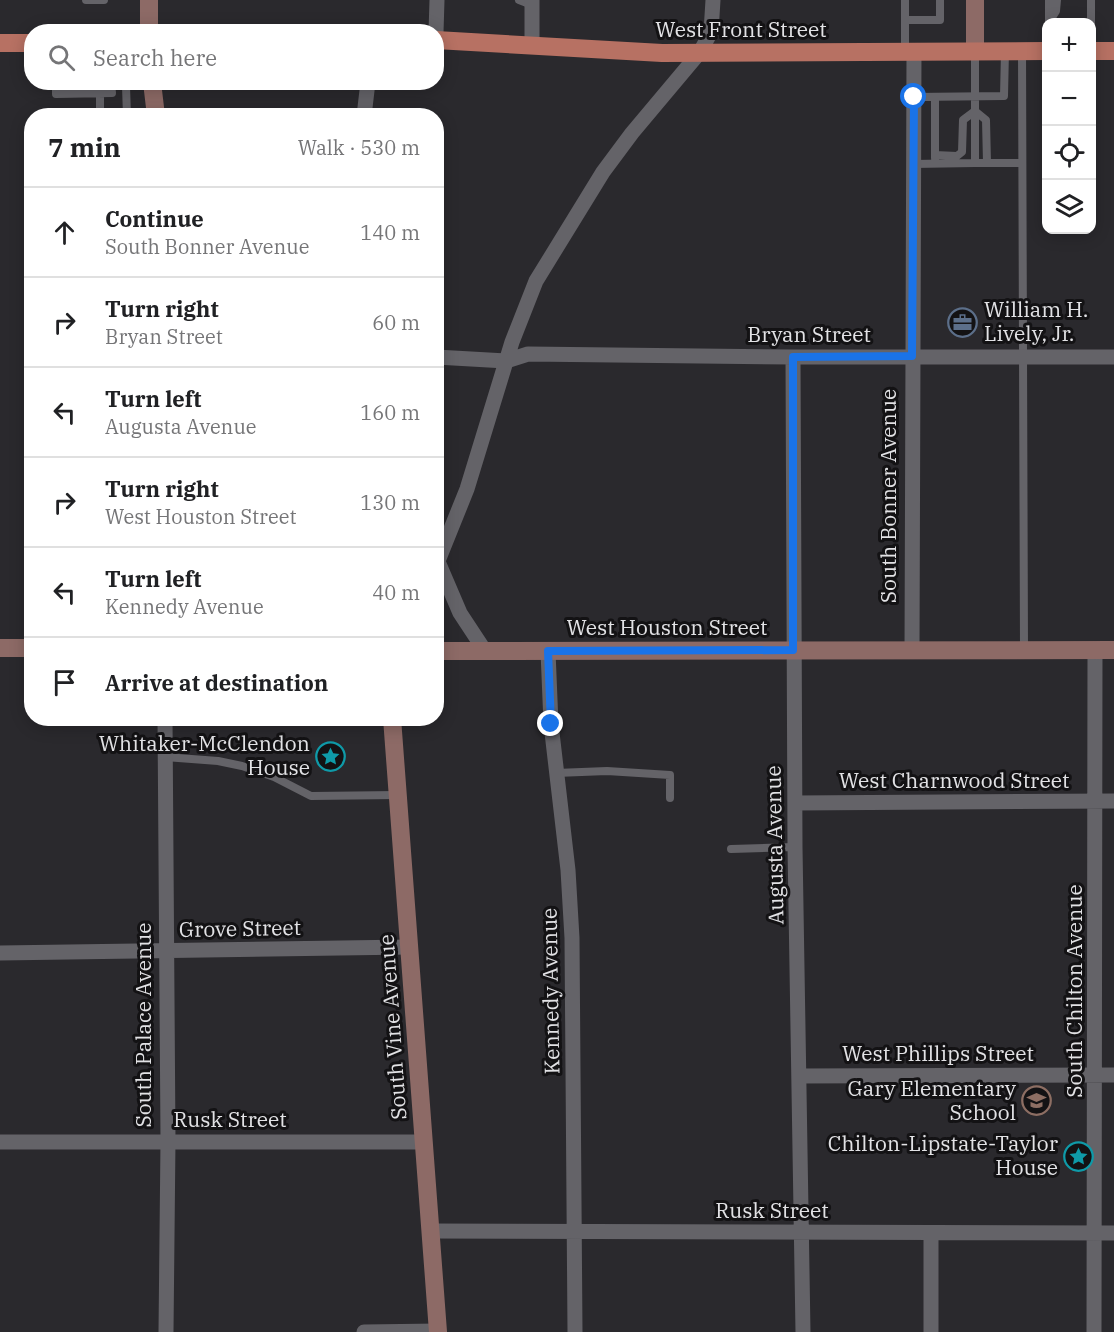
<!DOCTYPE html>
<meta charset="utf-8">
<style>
:root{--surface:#fff;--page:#f6f6f6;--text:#202124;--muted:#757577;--line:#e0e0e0}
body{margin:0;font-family:"IBM Plex Serif",serif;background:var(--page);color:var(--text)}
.controls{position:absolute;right:18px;top:18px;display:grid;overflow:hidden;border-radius:12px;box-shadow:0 3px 15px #0003}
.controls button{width:54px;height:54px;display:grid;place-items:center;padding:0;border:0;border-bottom:2px solid var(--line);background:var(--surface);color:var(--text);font:30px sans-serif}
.stop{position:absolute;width:18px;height:18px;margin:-14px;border:4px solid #1a73e8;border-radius:50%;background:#fff}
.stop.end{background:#1a73e8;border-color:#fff;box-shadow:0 2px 6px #0008}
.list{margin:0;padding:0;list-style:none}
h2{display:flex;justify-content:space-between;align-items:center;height:78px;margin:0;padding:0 24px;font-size:26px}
h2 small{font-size:20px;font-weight:400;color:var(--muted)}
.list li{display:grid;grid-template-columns:39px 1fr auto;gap:18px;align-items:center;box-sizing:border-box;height:90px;padding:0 24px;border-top:2px solid var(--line)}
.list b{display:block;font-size:22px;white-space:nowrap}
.list p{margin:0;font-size:20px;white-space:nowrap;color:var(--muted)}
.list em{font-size:20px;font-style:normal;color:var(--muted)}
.icon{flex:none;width:33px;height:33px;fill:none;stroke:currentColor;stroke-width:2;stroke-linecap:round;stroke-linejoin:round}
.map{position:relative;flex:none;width:1114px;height:1332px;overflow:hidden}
.search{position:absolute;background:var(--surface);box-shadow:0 3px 15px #0003;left:24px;top:24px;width:420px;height:66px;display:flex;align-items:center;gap:15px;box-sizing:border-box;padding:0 21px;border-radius:24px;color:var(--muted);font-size:22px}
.panel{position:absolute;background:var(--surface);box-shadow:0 3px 15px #0003;left:24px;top:108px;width:420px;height:618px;border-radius:24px}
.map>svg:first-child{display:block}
</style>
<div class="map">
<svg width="1114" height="1332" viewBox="0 0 1114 1332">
<rect width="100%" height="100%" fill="#2a292d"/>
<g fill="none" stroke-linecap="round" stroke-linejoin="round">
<path stroke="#646368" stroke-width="8" d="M 86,0 L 104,0
M 519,0 L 532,5
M 905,0 L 905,51
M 1049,0 L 1049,22
M 1091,0 L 1091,22
M 905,20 L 940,20 L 940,0
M 1049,22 L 1056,11 L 1057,0
M 1022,52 L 1024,649
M 56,82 L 56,94 L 112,93 L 111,82
M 111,86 L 152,86
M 126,86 L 127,116
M 100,93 L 100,116
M 914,97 L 1004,96 L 1005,51
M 935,155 L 957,156 L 962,152 L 963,120 L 975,111 L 986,120 L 987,163
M 935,158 L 935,97
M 975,163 L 1022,163
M 913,164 L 975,163 L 975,53
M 165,757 L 218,761 L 242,766 L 274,777 L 311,796 L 397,795
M 556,773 L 607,771 L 670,775 L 670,798
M 731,849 L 795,847"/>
<path stroke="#646368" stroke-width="15" d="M 532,0 L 532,46
M 436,32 L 437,0
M 364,116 L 368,82
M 436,357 L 506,361 L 528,354 L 793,357 L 1114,357
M 793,357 L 795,847 L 803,1332
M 436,557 L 460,613 L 485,651
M 436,566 L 467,489 L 512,342 L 536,281 L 603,172 L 632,133 L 700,52 L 711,32 L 713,0
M 548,651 L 551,724 L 568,870 L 572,938 L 575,1332
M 912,651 L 914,53
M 165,718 L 168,1140 L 166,1332
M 795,803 L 1114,801
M 0,953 L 409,947
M 799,1076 L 1114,1075
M 0,1142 L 424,1142
M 431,1231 L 1114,1233
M 931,1233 L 931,1332
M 364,1332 L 438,1331
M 1094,1332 L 1095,650"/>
<path stroke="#8d6a66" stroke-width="18" d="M 149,0 L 149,32
M 975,0 L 975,51
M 152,82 L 156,116
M 0,648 L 32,648
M 436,651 L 1114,650
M 392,718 L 438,1332"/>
<path stroke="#b77163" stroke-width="18" d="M 436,40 L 662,53 L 1046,51
M 0,43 L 32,43
M 1092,51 L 1114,51"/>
</g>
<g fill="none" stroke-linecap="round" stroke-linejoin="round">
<path stroke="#1a73e8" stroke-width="8" d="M 551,724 L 548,651 L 793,650 L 793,357 L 912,356 L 914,97"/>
</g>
<defs>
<symbol id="office-ring" viewBox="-11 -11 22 22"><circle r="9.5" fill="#131214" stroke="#5c6f8a" stroke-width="1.5"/><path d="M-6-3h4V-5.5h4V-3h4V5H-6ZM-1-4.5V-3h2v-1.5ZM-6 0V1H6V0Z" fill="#5c6f8a"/></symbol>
<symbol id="sight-ring" viewBox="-11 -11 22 22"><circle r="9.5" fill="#131214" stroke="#0f9aa8" stroke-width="1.5"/><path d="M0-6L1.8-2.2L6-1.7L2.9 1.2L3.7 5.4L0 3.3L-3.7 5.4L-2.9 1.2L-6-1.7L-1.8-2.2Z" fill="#0f9aa8"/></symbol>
<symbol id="school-ring" viewBox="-11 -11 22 22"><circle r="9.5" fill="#131214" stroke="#8d6e63" stroke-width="1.5"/><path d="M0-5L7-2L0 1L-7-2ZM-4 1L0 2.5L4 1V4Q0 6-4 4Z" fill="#8d6e63"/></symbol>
</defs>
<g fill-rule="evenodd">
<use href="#office-ring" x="946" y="306" width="33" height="33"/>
<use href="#sight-ring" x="314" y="740" width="33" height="33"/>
<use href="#school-ring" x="1020" y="1084" width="33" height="33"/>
<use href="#sight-ring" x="1062" y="1140" width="33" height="33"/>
</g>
<g text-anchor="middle" stroke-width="6" stroke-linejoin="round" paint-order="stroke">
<g font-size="21" fill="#e2e2e5" stroke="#131214">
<text x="741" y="37">West Front Street</text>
<text x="809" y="342">Bryan Street</text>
<text transform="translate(889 496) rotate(-90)" y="7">South Bonner Avenue</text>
<text x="667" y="635">West Houston Street</text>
<text x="954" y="788">West Charnwood Street</text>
<text transform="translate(775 845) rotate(-91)" y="7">Augusta Avenue</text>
<text transform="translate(240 929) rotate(-1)" y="7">Grove Street</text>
<text transform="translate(551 991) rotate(-91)" y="7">Kennedy Avenue</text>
<text transform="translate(1075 991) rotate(-90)" y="7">South Chilton Avenue</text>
<text transform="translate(144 1025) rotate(-90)" y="7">South Palace Avenue</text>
<text transform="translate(393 1027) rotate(-94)" y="7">South Vine Avenue</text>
<text x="938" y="1061">West Phillips Street</text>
<text x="230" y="1127">Rusk Street</text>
<text x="772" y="1218">Rusk Street</text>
</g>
<g font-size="21" fill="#e2e2e5" stroke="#131214" text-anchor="end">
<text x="984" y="317" text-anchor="start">William H.<tspan x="984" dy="24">Lively, Jr.</tspan></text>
<text x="310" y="751">Whitaker-McClendon<tspan x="310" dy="24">House</tspan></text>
<text x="1016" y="1096">Gary Elementary<tspan x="1016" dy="24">School</tspan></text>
<text x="1058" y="1151">Chilton-Lipstate-Taylor<tspan x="1058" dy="24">House</tspan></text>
</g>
</g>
</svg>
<div class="controls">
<button>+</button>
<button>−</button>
<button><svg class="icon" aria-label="locate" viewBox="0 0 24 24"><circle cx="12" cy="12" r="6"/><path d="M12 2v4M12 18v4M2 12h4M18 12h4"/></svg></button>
<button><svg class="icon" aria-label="layers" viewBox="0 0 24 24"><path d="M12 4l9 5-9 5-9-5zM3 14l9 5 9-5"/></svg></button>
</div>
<div class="stop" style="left:914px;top:97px"></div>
<div class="stop end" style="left:551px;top:724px"></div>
<div class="search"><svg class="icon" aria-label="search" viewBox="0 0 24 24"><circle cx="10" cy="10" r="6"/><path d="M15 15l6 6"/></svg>Search here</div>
<section class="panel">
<h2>7 min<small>Walk · 530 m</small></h2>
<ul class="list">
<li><svg class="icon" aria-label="ahead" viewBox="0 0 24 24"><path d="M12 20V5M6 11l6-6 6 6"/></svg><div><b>Continue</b><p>South Bonner Avenue</p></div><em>140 m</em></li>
<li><svg class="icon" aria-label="right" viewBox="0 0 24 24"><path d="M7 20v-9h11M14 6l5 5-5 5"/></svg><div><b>Turn right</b><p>Bryan Street</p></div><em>60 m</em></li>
<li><svg class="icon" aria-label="left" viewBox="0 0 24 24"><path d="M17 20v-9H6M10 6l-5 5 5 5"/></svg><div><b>Turn left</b><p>Augusta Avenue</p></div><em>160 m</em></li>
<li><svg class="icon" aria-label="right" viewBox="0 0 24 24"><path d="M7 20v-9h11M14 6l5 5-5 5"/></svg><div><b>Turn right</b><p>West Houston Street</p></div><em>130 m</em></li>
<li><svg class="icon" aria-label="left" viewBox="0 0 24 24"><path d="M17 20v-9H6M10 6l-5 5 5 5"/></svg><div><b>Turn left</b><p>Kennedy Avenue</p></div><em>40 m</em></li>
<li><svg class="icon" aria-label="arrive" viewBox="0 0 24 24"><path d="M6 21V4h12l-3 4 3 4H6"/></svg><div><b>Arrive at destination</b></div></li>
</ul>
</section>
</div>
